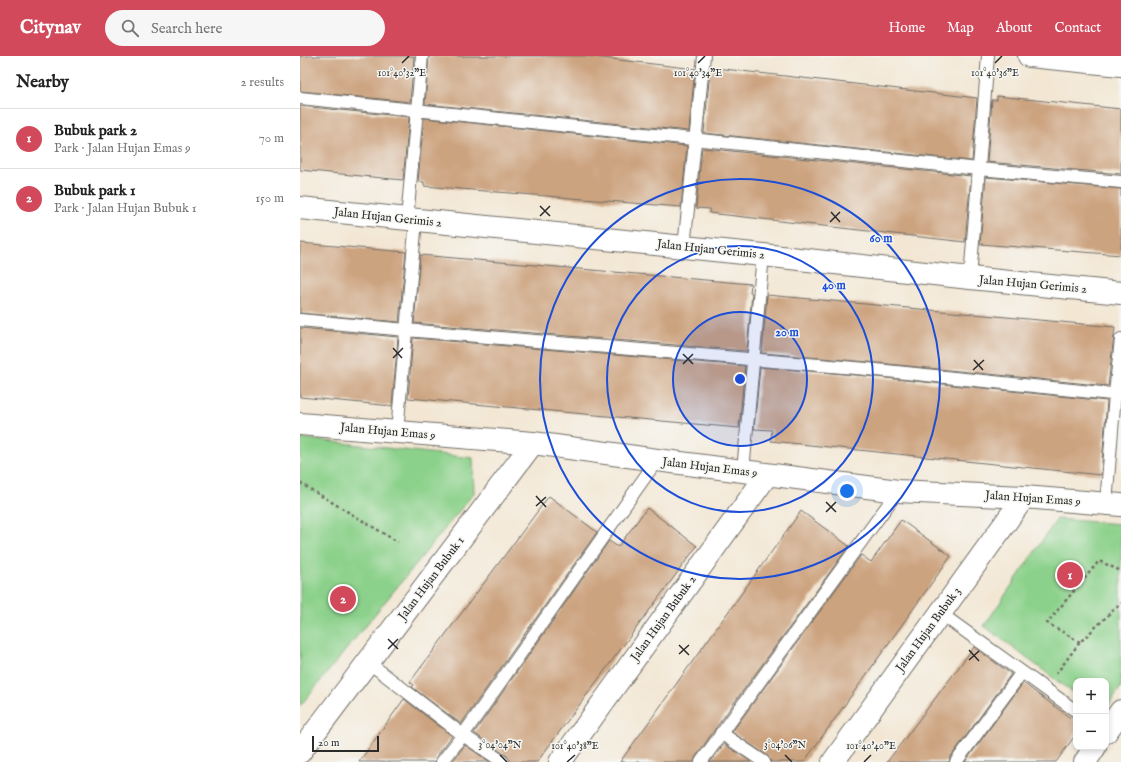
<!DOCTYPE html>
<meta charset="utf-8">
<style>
:root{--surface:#fff;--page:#f6f6f6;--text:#222;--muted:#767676;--line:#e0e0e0;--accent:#d1495b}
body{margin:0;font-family:"IM FELL English",serif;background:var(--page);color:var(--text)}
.controls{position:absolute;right:12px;bottom:12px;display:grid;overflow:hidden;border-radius:8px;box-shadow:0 2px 6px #0003}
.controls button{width:36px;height:36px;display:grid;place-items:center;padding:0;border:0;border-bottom:1px solid var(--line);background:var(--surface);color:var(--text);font:20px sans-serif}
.scale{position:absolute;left:12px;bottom:10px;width:67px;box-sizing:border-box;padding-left:4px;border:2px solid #2b2b2b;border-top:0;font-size:11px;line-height:14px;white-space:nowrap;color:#2b2b2b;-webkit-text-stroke:3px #f6f6f2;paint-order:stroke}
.you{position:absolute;left:547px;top:435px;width:14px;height:14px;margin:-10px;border:3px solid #fff;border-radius:50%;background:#1a73e8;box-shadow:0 0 0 6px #1a73e833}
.badge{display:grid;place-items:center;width:26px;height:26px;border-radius:50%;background:var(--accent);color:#fff;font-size:13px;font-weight:700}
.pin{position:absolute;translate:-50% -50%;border:2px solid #fff;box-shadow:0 1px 4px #0006}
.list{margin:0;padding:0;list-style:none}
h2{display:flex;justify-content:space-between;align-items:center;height:52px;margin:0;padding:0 16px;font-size:17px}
h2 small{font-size:13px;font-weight:400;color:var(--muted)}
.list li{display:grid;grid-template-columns:26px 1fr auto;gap:12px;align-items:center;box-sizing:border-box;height:60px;padding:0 16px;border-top:1px solid var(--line)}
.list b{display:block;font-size:15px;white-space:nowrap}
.list p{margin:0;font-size:13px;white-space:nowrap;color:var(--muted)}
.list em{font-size:13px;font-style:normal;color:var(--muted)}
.icon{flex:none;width:22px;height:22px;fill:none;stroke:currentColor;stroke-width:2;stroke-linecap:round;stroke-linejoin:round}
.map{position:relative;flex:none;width:821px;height:706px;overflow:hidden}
header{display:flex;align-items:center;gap:24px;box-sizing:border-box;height:56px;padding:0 20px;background:var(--accent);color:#fff}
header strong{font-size:19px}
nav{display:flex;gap:22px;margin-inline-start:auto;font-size:14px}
.search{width:280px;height:36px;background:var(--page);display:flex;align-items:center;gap:10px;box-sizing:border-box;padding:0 14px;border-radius:22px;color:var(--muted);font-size:15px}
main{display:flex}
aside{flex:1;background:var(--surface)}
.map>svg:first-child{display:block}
</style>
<header>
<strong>Citynav</strong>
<div class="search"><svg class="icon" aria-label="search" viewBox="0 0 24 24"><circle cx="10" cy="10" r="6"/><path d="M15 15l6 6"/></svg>Search here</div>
<nav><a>Home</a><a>Map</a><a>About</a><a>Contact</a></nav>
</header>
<main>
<aside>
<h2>Nearby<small>2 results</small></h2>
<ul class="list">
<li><span class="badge">1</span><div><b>Bubuk park 2</b><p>Park · Jalan Hujan Emas 9</p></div><em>70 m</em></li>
<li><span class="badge">2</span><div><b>Bubuk park 1</b><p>Park · Jalan Hujan Bubuk 1</p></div><em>150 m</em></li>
</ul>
</aside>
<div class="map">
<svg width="821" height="706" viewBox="0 0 821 706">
<rect width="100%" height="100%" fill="#f6f6f2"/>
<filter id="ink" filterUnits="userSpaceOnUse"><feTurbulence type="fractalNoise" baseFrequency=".025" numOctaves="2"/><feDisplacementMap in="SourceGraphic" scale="8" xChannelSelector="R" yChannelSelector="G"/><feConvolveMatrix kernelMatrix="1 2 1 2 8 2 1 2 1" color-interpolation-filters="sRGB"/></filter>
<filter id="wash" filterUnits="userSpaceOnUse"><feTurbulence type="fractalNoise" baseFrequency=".012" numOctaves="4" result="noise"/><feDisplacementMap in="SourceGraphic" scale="16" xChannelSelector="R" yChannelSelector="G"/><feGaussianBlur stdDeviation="0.9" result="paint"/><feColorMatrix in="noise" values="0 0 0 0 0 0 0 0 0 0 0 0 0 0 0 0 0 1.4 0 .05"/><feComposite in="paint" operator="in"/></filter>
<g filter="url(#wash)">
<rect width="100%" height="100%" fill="#f3e7d4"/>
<path fill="#8cd18b" stroke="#5c7e5b" d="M 0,382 L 173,402 L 174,437 L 0,650 Z
M 757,463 L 821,468 L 821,631 L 806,652 L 806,625 L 776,625 L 776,639 L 684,570 Z"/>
<g id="blocks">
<path fill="#cca37f" d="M 0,0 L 114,0 L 110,46 L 0,35 Z
M 129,0 L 286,0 L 395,13 L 389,75 L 125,48 Z
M 415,12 L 677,42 L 672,105 L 404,77 L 410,15 L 415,16 Z
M 697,40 L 821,53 L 821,118 L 687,106 L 692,44 L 697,44 Z
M 0,50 L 109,61 L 103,124 L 0,114 Z
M 124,62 L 387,90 L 381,151 L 124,130 L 124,126 L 118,126 Z
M 402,92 L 671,120 L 665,186 L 409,157 L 410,153 L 396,152 Z
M 686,121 L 821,133 L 821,199 L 680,188 Z
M 0,187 L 106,196 L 99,266 L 0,257 Z
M 120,199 L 451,228 L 450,237 L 452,237 L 447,295 L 114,267 Z
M 467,239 L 815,271 L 808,330 L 568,306 L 462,297 Z
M 0,272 L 98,281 L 92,350 L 0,341 Z
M 113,282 L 445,310 L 439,372 L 108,342 Z
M 460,311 L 566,320 L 807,345 L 801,419 L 471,385 L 472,374 L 454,373 Z
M 249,440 L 297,476 L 161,668 L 112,631 L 114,629 L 110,626 Z
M 347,452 L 397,490 L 237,706 L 210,706 L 207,700 L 174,677 L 309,485 L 318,491 Z
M 501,455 L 549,490 L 415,673 L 395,702 L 394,706 L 320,706 Z
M 601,464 L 651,500 L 504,706 L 471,706 L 468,700 L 432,676 L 561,499 L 571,506 Z
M 674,591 L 711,618 L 650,702 L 649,706 L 587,706 Z
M 723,627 L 776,666 L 776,678 L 756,706 L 665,706 Z
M 104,643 L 152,680 L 136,701 L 135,706 L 59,706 Z
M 424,688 L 451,706 L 410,706 Z
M 165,689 L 190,706 L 152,706 Z"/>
</g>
</g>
<g filter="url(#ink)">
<use href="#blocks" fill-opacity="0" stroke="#716d66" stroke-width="1"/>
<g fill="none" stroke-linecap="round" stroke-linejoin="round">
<defs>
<path id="lane" d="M 0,42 L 679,113 L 821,126
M 107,163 L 122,0
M 384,191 L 404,0
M 670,222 L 688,0
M 0,264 L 106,274 L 567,313 L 821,339
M 97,376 L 116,164
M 443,415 L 463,199
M 806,448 L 815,338 L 821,283
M 640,557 L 776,655
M 68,606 L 163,679 L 203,706
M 421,677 L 464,706
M 142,706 L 163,679 L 357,404
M 401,706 L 598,435
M 656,706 L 722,616"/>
<path id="street" d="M 729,0 L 821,9
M 0,152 L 463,199 L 670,222 L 821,237
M 0,368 L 233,387 L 357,404 L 598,435 L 724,441 L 821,449
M 806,676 L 821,655
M 0,696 L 233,387
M 260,706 L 467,419
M 533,706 L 724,441
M 785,706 L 795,691"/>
</defs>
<use href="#lane" stroke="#716d66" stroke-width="14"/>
<use href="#street" stroke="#716d66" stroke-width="24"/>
<path stroke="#716d66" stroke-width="2.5" stroke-dasharray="3 3" stroke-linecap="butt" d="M 0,427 L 98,486
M 780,586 L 747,567 L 799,505 L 821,515
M 756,618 L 780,586 L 821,547"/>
<use href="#lane" stroke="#fff" stroke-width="12"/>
<use href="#street" stroke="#fff" stroke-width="22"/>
</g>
</g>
<path fill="none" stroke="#2b2b2b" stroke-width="1.5" d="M 102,7 L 109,0M 398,7 L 405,0M 695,7 L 702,0M 240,150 L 250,160M 531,156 L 540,166M 240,160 L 250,150M 530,166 L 540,156M 93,292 L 102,302M 383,298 L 393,308M 93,302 L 103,292M 674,304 L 683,314M 383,308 L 393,298M 673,314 L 684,304M 236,440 L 246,451M 526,446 L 536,456M 236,450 L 246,441M 526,456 L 536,446M 88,583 L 98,593M 379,589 L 389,599M 88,593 L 98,583M 669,594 L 679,605M 379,598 L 389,589M 669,604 L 679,595M 200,699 L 207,706M 485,699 L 492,706M 267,706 L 275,699M 564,706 L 571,699"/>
<circle cx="440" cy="323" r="67" fill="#1d4ed8" fill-opacity=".12"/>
<g fill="none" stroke="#1d4ed8" stroke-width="2">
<circle cx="440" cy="323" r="67"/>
<circle cx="440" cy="323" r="133"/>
<circle cx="440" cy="323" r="200"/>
</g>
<g text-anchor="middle" stroke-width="3" stroke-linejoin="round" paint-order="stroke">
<g font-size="12" fill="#2b2b2b" stroke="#f6f6f2">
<text transform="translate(88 161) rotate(6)" y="4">Jalan Hujan Gerimis 2</text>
<text transform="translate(411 193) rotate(6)" y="4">Jalan Hujan Gerimis 2</text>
<text transform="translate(733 228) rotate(5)" y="4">Jalan Hujan Gerimis 2</text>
<text transform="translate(88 375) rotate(5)" y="4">Jalan Hujan Emas 9</text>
<text transform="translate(410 411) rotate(7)" y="4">Jalan Hujan Emas 9</text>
<text transform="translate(733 442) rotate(4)" y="4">Jalan Hujan Emas 9</text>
<text transform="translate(131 522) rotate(-53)" y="4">Jalan Hujan Bubuk 1</text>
<text transform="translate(363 562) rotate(-54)" y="4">Jalan Hujan Bubuk 2</text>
<text transform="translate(628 573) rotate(-54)" y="4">Jalan Hujan Bubuk 3</text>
</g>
</g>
<g font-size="10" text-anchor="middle" fill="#2b2b2b" stroke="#f6f6f2" stroke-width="3" stroke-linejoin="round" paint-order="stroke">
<text x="102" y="20">101°40'32"E</text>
<text x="398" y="20">101°40'34"E</text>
<text x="695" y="20">101°40'36"E</text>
<text x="200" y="692">3°04'04"N</text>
<text x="485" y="692">3°04'06"N</text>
<text x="275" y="693">101°40'38"E</text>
<text x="571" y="693">101°40'40"E</text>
</g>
<circle cx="440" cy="323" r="6" fill="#1d4ed8" stroke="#f6f6f2" stroke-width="2"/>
<g font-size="12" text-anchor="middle" font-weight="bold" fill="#1d4ed8" stroke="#f6f6f2" stroke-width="3" stroke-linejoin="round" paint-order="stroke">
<text x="581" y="186">60 m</text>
<text x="534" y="233">40 m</text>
<text x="487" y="280">20 m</text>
</g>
</svg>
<div class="controls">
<button>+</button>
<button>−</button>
</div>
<div class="scale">20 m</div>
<div class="you"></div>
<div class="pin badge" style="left:770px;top:519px">1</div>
<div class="pin badge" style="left:43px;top:543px">2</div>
</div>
</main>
